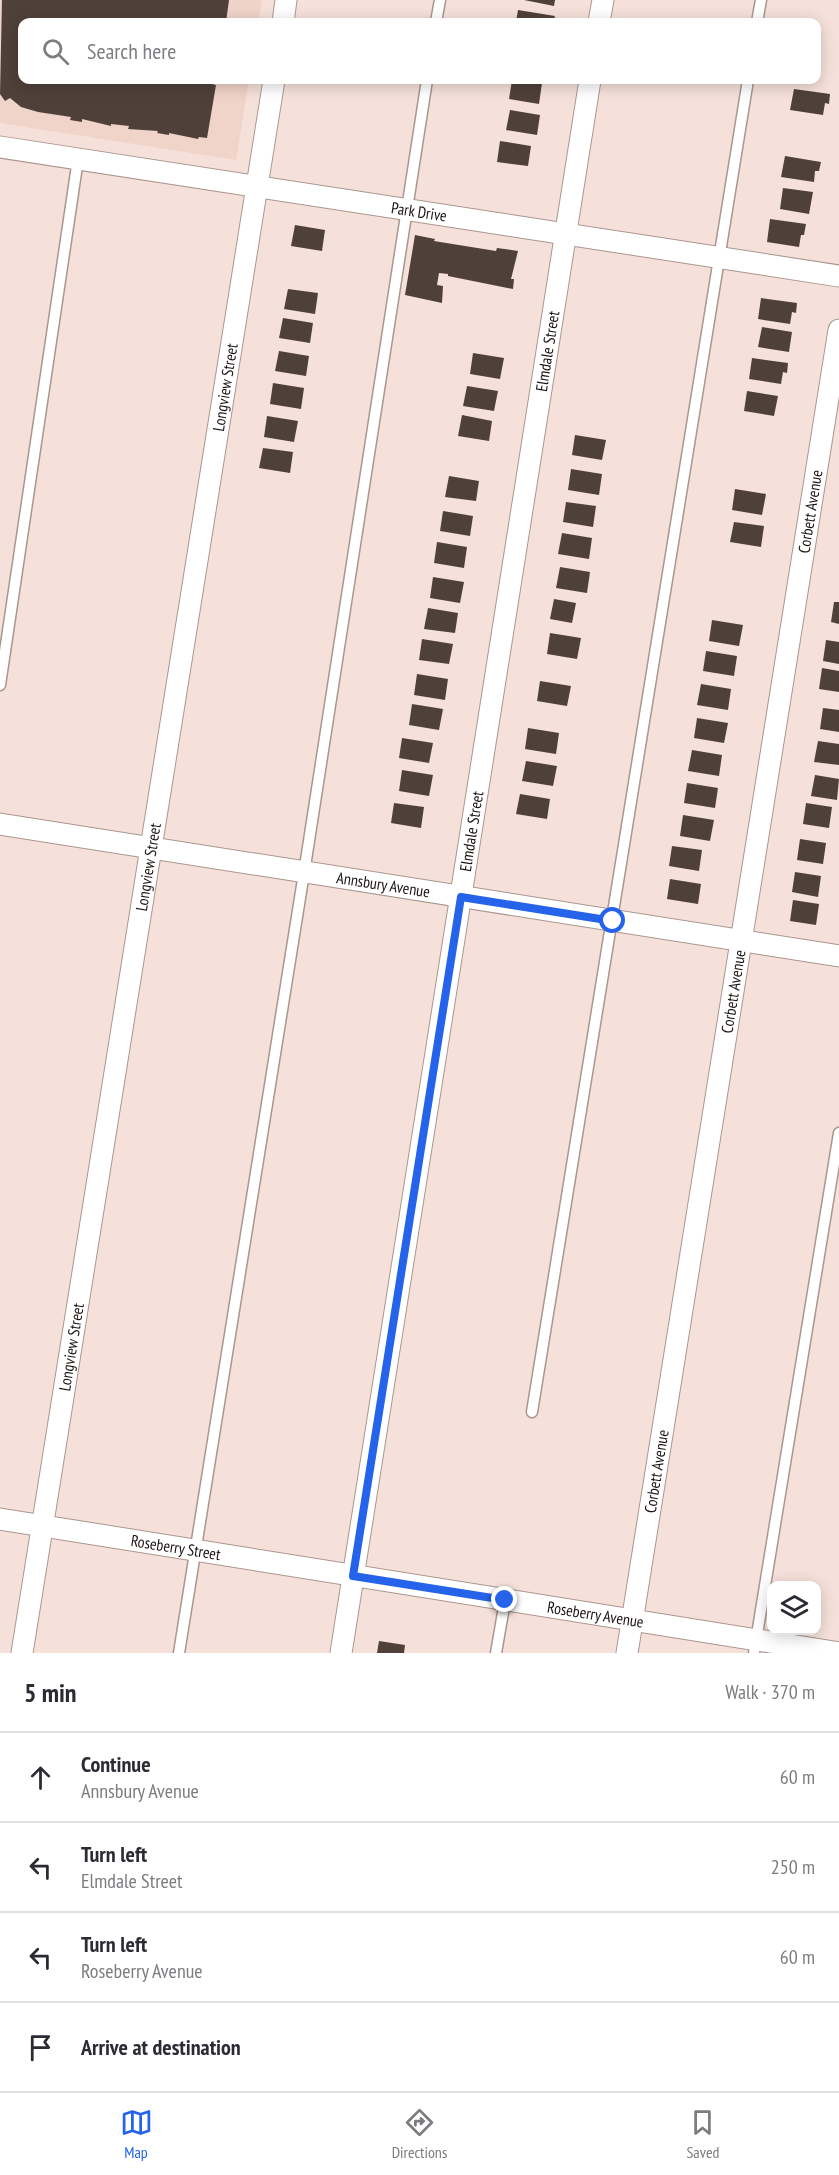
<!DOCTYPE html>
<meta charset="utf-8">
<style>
:root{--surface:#fff;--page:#f7f7f7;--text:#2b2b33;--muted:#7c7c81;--line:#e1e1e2;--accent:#2563eb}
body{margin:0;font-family:"PT Sans Narrow",sans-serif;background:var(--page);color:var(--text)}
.controls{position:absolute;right:18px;bottom:18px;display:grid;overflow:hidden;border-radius:12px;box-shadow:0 3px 15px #0003}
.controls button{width:54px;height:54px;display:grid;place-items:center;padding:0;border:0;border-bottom:2px solid var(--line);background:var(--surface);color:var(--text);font:30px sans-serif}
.stop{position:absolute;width:18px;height:18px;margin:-14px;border:4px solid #2563eb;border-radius:50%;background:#fff}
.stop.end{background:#2563eb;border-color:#fff;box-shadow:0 2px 6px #0008}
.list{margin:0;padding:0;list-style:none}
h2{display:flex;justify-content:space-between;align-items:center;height:78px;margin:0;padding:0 24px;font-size:26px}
h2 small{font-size:20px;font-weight:400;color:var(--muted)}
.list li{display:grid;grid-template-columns:39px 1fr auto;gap:18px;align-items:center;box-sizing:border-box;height:90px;padding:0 24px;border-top:2px solid var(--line)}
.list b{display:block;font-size:22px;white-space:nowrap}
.list p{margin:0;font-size:20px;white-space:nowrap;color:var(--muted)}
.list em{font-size:20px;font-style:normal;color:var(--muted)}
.icon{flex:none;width:33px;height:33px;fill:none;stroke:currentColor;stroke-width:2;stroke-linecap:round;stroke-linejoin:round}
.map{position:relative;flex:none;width:839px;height:1653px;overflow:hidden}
.search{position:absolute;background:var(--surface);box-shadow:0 3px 15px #0003;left:18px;right:18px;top:18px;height:66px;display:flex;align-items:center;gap:15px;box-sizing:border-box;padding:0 21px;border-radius:12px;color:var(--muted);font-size:22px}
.sheet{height:438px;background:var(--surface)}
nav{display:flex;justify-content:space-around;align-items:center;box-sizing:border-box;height:84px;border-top:2px solid var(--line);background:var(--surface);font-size:16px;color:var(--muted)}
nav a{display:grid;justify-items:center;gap:3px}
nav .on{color:var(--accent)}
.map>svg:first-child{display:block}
</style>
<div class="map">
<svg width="839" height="1653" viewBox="0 0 839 1653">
<rect width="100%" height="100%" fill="#f6e1da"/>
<path fill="#f0d3c9" d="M 0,0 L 262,0 L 258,22 L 22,22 L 22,80 L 249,80 L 236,160 L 0,123 Z"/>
<path fill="#50403a" d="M 2,0 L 229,0 L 226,22 L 22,22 L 22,80 L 181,80 L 196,82 L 196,80 L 216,85 L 207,138 L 199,137 L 198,139 L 169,133 L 169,135 L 157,133 L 158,131 L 128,129 L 129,126 L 111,124 L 111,126 L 82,119 L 82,122 L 70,120 L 71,117 L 38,112 L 21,107 L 10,98 L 5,101 L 0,94 Z
M 524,0 L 555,0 L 554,6 Z
M 518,10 L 555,16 L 553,22 L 516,22 Z
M 512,80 L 542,83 L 539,104 L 509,99 Z
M 794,89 L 830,94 L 829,104 L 825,103 L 823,115 L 790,110 Z
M 510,110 L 540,115 L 537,135 L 506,130 Z
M 500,141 L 531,146 L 528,166 L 497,162 Z
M 785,156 L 821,162 L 819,171 L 815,171 L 814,182 L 781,177 Z
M 783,188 L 813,192 L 809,214 L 780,209 Z
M 770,219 L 806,224 L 804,235 L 801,235 L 799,247 L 767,242 Z
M 295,225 L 325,230 L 322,251 L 291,246 Z
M 415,235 L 435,239 L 434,241 L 496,251 L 497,248 L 518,251 L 511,279 L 514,279 L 513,289 L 448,276 L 448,274 L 439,273 L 437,285 L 443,286 L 442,303 L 405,295 Z
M 288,289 L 318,293 L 315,314 L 284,309 Z
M 761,298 L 797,303 L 796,313 L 792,312 L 790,324 L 758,319 Z
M 283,318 L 313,323 L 310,343 L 279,338 Z
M 762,327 L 792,332 L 789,352 L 758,347 Z
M 279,351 L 309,356 L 306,376 L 275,371 Z
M 473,353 L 504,358 L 500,379 L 470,374 Z
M 752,358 L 788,363 L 787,373 L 783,372 L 781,384 L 749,379 Z
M 273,383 L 304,388 L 301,409 L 270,404 Z
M 467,386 L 498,391 L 494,411 L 463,406 Z
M 747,391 L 778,396 L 774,416 L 744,411 Z
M 462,415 L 492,421 L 489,441 L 458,436 Z
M 267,416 L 298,421 L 294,442 L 264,437 Z
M 575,435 L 606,440 L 602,460 L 572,455 Z
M 263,448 L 293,452 L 290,473 L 259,468 Z
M 571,469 L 602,474 L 599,495 L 568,490 Z
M 449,476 L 479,481 L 476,501 L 445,497 Z
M 735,489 L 766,494 L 762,515 L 732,510 Z
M 566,502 L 596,506 L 593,527 L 563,522 Z
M 443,511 L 473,516 L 470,536 L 440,531 Z
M 734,522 L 764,526 L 761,547 L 730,542 Z
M 562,533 L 592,538 L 589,559 L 558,554 Z
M 437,542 L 467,547 L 464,568 L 434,563 Z
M 560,567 L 590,572 L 587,593 L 556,588 Z
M 433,577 L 464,582 L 460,603 L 430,598 Z
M 554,599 L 576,603 L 572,623 L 550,619 Z
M 834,602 L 839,602 L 839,624 L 831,622 Z
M 428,608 L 458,613 L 455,633 L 424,629 Z
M 712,620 L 743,625 L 739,646 L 709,641 Z
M 550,633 L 581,638 L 577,659 L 547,654 Z
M 422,639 L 453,644 L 449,664 L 419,660 Z
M 826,640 L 839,642 L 839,664 L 823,661 Z
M 706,651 L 737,656 L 734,676 L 703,671 Z
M 822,668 L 839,671 L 839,692 L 819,689 Z
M 417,674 L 448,679 L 445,700 L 414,695 Z
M 540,681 L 571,686 L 567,706 L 537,701 Z
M 701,684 L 731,689 L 728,710 L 697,705 Z
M 412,704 L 443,709 L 439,730 L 409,725 Z
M 823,708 L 839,710 L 839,732 L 820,729 Z
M 697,718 L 728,723 L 724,743 L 694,738 Z
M 528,728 L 559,733 L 556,754 L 525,749 Z
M 402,738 L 433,743 L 429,763 L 399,758 Z
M 818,741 L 839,744 L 839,765 L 814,762 Z
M 692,750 L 722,755 L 719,776 L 688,771 Z
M 526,761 L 557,766 L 553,786 L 522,781 Z
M 402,770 L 433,775 L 429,796 L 399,791 Z
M 815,775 L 839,779 L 837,800 L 811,796 Z
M 687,783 L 718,788 L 715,808 L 684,803 Z
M 520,794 L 550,799 L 547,819 L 516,814 Z
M 394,803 L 424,807 L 421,828 L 391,823 Z
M 806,803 L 832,807 L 829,828 L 803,824 Z
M 683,815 L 714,820 L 710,841 L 680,836 Z
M 800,839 L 826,843 L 823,864 L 797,860 Z
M 672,846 L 702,850 L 699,871 L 669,866 Z
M 795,872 L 821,876 L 818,897 L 792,892 Z
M 670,879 L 701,884 L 698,904 L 667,899 Z
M 793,900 L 819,904 L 816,925 L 790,921 Z
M 379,1641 L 405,1645 L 404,1653 L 377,1653 Z"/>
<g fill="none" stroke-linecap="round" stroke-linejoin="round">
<defs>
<path id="lane" d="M 436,22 L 440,0
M 757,22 L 761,0
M 0,685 L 78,159
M 532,1412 L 748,80
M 179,1653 L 304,873 L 427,80
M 496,1653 L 505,1601
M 754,1653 L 839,1133"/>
<g id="street">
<path d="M 283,22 L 286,0"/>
<path d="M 599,22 L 603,0"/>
<path id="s1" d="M 0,147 L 839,276"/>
<path id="s2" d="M 0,824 L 839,956"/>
<path id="s3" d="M 0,1519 L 839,1653"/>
<path id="s4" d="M 22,1653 L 274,80"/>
<path id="s5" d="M 341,1653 L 590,80"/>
<path id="s6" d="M 627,1653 L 839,330"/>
</g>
</defs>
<use href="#lane" stroke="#a9968f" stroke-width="13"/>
<use href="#street" stroke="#a9968f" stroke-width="23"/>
<use href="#lane" stroke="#fff" stroke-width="10"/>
<use href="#street" stroke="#fff" stroke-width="21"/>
</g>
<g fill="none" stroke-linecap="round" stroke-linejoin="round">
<path stroke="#2563eb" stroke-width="8" d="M 505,1600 L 353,1576 L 461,897 L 613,921"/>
</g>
<g text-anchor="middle" stroke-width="6" stroke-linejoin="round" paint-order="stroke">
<g font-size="16" fill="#191210" stroke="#f6e1da">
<text dy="6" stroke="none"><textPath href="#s1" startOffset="424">Park Drive</textPath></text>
<text dy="6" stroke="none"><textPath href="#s5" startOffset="1318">Elmdale Street</textPath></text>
<text dy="6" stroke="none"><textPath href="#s4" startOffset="1282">Longview Street</textPath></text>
<text dy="6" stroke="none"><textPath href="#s6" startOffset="1156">Corbett Avenue</textPath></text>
<text dy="6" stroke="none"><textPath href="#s5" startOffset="832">Elmdale Street</textPath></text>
<text dy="6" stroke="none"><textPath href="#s4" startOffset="796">Longview Street</textPath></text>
<text dy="6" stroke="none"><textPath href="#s2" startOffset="388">Annsbury Avenue</textPath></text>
<text dy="6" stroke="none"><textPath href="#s6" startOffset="670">Corbett Avenue</textPath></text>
<text dy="6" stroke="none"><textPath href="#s4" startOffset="310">Longview Street</textPath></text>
<text dy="6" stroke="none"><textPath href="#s6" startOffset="184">Corbett Avenue</textPath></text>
<text dy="6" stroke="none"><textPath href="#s3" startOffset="178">Roseberry Street</textPath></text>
<text dy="6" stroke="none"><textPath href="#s3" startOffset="603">Roseberry Avenue</textPath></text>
</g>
</g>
</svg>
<div class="controls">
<button><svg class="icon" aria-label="layers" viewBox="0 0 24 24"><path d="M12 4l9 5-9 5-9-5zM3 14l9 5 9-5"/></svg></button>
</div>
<div class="stop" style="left:613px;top:921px"></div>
<div class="stop end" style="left:505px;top:1600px"></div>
<div class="search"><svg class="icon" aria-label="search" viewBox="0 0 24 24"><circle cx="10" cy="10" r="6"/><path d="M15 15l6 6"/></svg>Search here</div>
</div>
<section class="sheet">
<h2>5 min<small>Walk · 370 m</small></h2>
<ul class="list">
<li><svg class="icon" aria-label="ahead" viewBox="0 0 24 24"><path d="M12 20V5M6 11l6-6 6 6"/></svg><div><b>Continue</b><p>Annsbury Avenue</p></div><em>60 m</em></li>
<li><svg class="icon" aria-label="left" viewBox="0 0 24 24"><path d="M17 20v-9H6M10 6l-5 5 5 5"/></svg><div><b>Turn left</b><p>Elmdale Street</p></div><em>250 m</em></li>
<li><svg class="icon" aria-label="left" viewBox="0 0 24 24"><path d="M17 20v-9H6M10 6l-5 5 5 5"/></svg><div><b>Turn left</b><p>Roseberry Avenue</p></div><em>60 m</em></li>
<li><svg class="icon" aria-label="arrive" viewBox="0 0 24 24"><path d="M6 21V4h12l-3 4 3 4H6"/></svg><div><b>Arrive at destination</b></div></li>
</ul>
</section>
<nav>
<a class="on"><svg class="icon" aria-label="map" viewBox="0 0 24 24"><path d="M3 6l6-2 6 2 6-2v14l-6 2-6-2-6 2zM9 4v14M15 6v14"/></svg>Map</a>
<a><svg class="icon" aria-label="directions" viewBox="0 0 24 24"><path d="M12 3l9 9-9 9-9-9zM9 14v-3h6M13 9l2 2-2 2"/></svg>Directions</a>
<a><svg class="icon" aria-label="saved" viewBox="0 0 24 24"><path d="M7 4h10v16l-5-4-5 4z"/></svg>Saved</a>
</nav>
